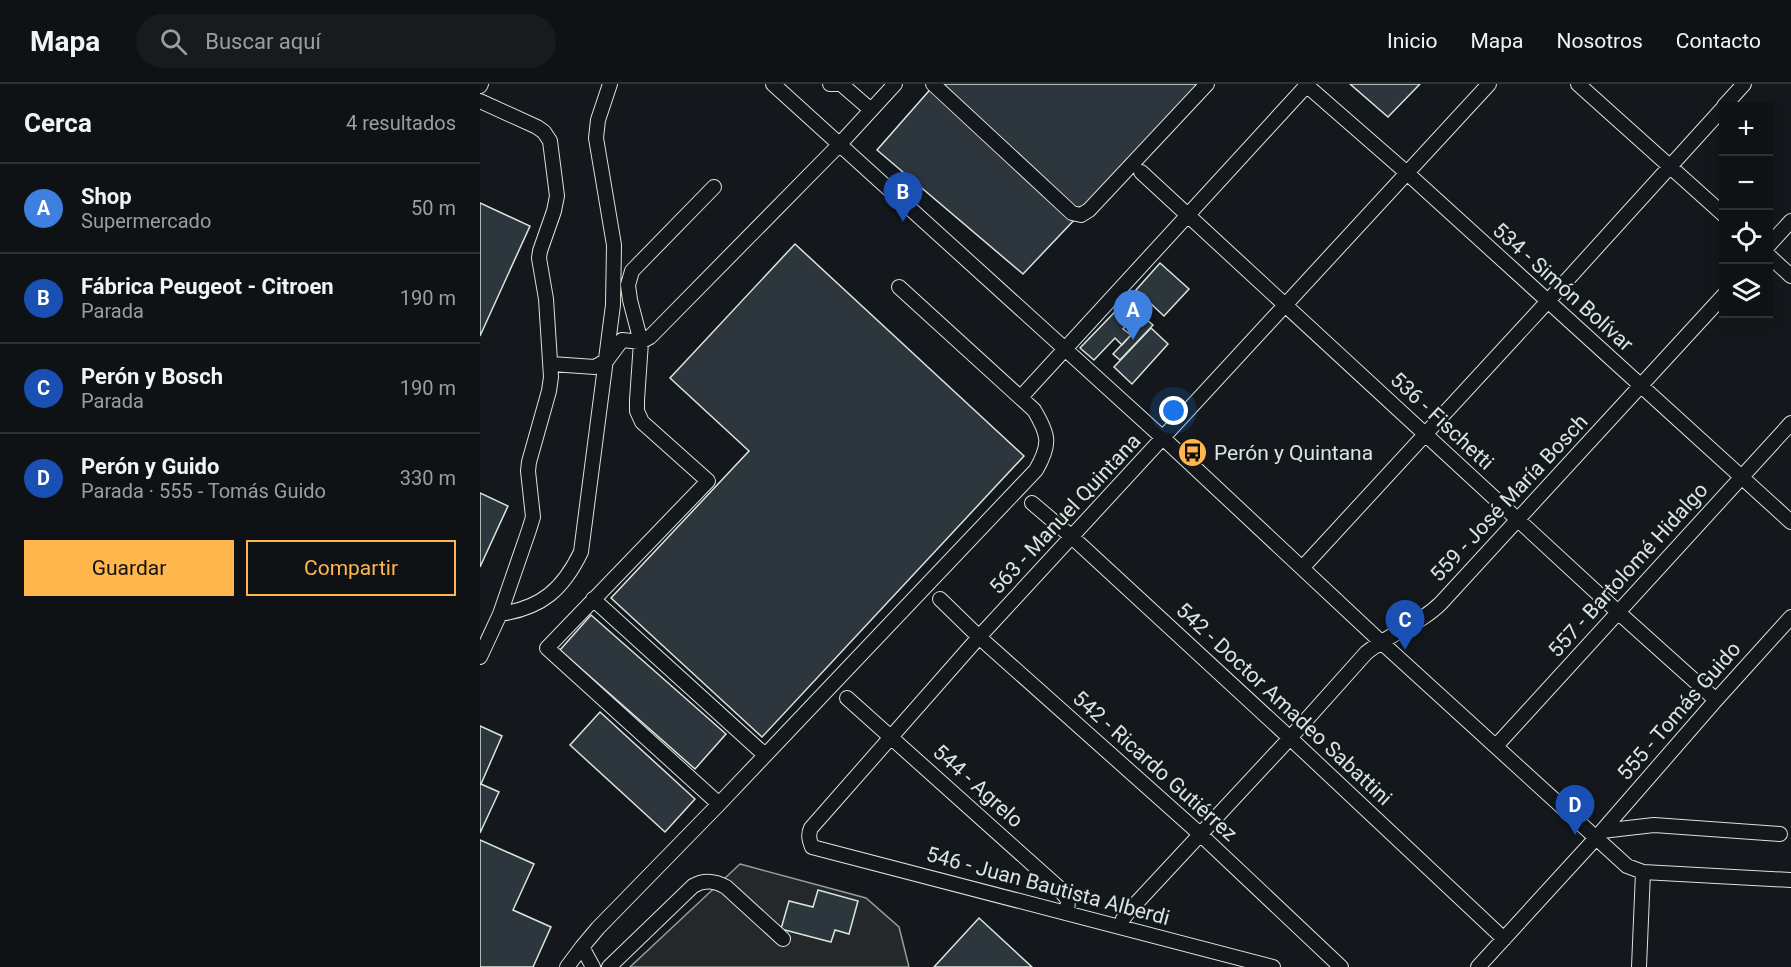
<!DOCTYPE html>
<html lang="es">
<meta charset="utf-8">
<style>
:root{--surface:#0f1215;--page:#181b1e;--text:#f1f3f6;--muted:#9b9ea0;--line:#2f3234;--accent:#ffb74d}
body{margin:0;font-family:Roboto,sans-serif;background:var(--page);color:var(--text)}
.controls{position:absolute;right:18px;top:18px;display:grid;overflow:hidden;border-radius:0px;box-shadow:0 3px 15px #0003}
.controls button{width:54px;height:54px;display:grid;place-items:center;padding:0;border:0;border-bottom:2px solid var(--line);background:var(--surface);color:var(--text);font:30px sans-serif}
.you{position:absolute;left:694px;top:327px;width:21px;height:21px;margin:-15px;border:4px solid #fff;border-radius:50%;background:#1a73e8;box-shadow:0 0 0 9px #1a73e833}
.badge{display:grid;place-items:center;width:39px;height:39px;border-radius:50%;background:var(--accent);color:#fff;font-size:20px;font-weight:700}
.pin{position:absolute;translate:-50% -50px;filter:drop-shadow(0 2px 3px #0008)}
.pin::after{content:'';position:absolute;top:32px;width:21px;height:18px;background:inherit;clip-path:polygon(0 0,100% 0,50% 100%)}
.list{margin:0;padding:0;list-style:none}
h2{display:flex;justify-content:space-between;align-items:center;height:78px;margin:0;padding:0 24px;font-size:26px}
h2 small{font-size:20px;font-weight:400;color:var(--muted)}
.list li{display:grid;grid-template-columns:39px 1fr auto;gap:18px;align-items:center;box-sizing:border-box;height:90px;padding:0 24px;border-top:2px solid var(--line)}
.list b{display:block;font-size:22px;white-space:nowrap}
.list p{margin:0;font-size:20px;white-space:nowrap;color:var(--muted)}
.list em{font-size:20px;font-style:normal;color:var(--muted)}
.actions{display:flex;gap:12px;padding:18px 24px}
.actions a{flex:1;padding:14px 0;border:2px solid var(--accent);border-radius:0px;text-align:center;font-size:21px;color:var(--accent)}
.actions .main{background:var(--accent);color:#111}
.icon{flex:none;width:33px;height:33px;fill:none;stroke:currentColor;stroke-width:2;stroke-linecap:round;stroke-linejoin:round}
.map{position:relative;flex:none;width:1311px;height:883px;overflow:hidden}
header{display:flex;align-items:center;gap:36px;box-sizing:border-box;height:84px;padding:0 30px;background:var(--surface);border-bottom:2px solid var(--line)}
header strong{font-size:28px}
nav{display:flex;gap:33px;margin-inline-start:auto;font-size:21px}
.search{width:420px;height:54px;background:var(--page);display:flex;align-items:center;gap:15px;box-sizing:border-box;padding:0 21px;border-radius:33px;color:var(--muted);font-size:22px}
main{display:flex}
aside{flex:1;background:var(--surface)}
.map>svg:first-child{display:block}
</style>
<header>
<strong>Mapa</strong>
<div class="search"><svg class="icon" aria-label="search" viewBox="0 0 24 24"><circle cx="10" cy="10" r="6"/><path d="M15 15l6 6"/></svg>Buscar aquí</div>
<nav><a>Inicio</a><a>Mapa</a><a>Nosotros</a><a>Contacto</a></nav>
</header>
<main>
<aside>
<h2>Cerca<small>4 resultados</small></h2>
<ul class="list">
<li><span class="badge" style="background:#3f7fe0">A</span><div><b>Shop</b><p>Supermercado</p></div><em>50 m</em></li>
<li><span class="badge" style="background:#1a4fb4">B</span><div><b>Fábrica Peugeot - Citroen</b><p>Parada</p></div><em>190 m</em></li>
<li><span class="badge" style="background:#1a4fb4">C</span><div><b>Perón y Bosch</b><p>Parada</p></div><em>190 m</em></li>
<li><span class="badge" style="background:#1a4fb4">D</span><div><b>Perón y Guido</b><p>Parada · 555 - Tomás Guido</p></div><em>330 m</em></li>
</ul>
<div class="actions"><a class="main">Guardar</a><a>Compartir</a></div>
</aside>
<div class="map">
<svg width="1311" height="883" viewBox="0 0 1311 883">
<rect width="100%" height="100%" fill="#14181c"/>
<path fill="#24282b" stroke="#939e99" stroke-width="1.5" d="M 260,780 L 386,814 L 419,843 L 429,883 L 150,883 Z"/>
<path fill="#2c363c" stroke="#d8e6dc" stroke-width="1.5" d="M 455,0 L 723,0 L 543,190 L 397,66 Z
M 870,0 L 940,0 L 908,33 Z
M 0,119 L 50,142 L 0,252 Z
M 315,160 L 544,372 L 282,653 L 131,514 L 269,367 L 190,294 Z
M 680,179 L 709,205 L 684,232 L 656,206 Z
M 656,206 L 668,218 L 643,245 L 651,251 L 642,261 L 635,254 L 614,276 L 600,264 Z
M 666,235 L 673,241 L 640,276 L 633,270 Z
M 671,244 L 688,260 L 652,300 L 634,283 Z
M 0,409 L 28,422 L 0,483 Z
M 111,531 L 246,650 L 215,685 L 80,566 Z
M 120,628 L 215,715 L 185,748 L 90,661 Z
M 0,642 L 22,652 L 1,700 L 19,708 L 0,749 Z
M 0,756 L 54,780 L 33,826 L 71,843 L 53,883 L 0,883 Z
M 338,806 L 378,817 L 369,850 L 355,846 L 351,858 L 301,845 L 309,817 L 333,823 Z
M 499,834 L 552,883 L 454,883 Z"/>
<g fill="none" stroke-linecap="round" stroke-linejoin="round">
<defs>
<path id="minor" d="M 293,0 L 683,354 L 900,557 L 1147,782 L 1163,788 L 1311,796
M 350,0 L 361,0 L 391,26
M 453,0 L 592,129 L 601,131 L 609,126 L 727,0
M 825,0 L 927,89 L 1311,438
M 1098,0 L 1244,131
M 0,2 L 1,0
M 0,17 L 57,43 L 64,48 L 70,57 L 77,112 L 74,127 L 60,167 L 59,174 L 66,215 L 71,293 L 69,307 L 49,378 L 48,387 L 53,433 L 49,446 L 20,530 L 0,573
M 1244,22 L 1264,0
M 661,88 L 1139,529 L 1236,616
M 234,103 L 152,187 L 148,201 L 150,216 L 161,258 L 157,316 L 157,327 L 162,338 L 228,397 L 67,564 L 239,720
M 1288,162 L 1311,137
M 1288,171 L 1311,192
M 71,280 L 115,283 L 127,276 L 142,256 L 161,258 L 170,253 L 359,61 L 415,0
M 541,313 L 828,0
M 552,419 L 592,453 L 810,654 L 1024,855
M 823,483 L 1068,217 L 1244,23
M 113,515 L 285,671
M 460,515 L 499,553 L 720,750 L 861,883
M 20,530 C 62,524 83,505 101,468 L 133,221 L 134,161 L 116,54 L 118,36 L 130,0
M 367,614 L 578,803 L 588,816 L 587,829
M 1016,662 L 1311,339
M 1122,747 L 1174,741 L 1300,750
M 641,843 L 643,835 L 649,827 L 810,654 L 886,569 C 909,550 940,540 961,519 L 1244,211
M 102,863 L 113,883
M 87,883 L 102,863 L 118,844 L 239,720 L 556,386 C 571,360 569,351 554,326 L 419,203
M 129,883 L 213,802 C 225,795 235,797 246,803 L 303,855
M 793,883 L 332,763 C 329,755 328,751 331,744 L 499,553 L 1009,0
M 998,883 L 1116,754 L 1236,616 L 1311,533
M 1159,883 L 1163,788"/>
</defs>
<use href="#minor" stroke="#d8e6dc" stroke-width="16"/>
<use href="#minor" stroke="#14181c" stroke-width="14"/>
</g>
<defs>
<symbol id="bus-disc" viewBox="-11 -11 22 22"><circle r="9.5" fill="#ffb74d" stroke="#14181c"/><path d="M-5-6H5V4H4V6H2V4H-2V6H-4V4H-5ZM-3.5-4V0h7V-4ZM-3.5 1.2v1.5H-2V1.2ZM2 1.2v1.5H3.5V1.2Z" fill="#111"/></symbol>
</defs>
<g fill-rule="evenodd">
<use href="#bus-disc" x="696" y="352" width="33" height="33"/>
</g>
<g text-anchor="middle" stroke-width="4.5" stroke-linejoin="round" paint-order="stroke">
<g font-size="21" fill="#d8e6dc" stroke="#14181c">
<text transform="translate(1083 203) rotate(42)" y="7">534 - Simón Bolívar</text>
<text transform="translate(962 337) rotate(43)" y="7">536 - Fischetti</text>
<text transform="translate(1029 414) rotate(-47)" y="7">559 - José María Bosch</text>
<text transform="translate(585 430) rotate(-47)" y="7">563 - Manuel Quintana</text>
<text transform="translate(1148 486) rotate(-48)" y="7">557 - Bartolomé Hidalgo</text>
<text transform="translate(804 620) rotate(43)" y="7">542 - Doctor Amadeo Sabattini</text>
<text transform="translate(1199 627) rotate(-49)" y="7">555 - Tomás Guido</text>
<text transform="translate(675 682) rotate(42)" y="7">542 - Ricardo Gutiérrez</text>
<text transform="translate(498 702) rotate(42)" y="7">544 - Agrelo</text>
<text transform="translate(568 802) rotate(15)" y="7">546 - Juan Bautista Alberdi</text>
</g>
<g font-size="21" fill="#d8e6dc" stroke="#14181c" text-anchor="start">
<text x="734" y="376">Perón y Quintana</text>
</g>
</g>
</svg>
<div class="controls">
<button>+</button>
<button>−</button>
<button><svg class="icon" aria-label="locate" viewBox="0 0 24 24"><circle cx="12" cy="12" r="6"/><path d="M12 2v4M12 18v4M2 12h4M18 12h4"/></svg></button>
<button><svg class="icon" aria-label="layers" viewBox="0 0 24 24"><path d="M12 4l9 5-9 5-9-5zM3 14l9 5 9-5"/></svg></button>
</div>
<div class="you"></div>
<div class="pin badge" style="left:653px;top:256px;background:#3f7fe0">A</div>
<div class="pin badge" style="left:423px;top:138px;background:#1a4fb4">B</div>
<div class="pin badge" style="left:925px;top:566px;background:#1a4fb4">C</div>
<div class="pin badge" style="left:1095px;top:751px;background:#1a4fb4">D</div>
</div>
</main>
